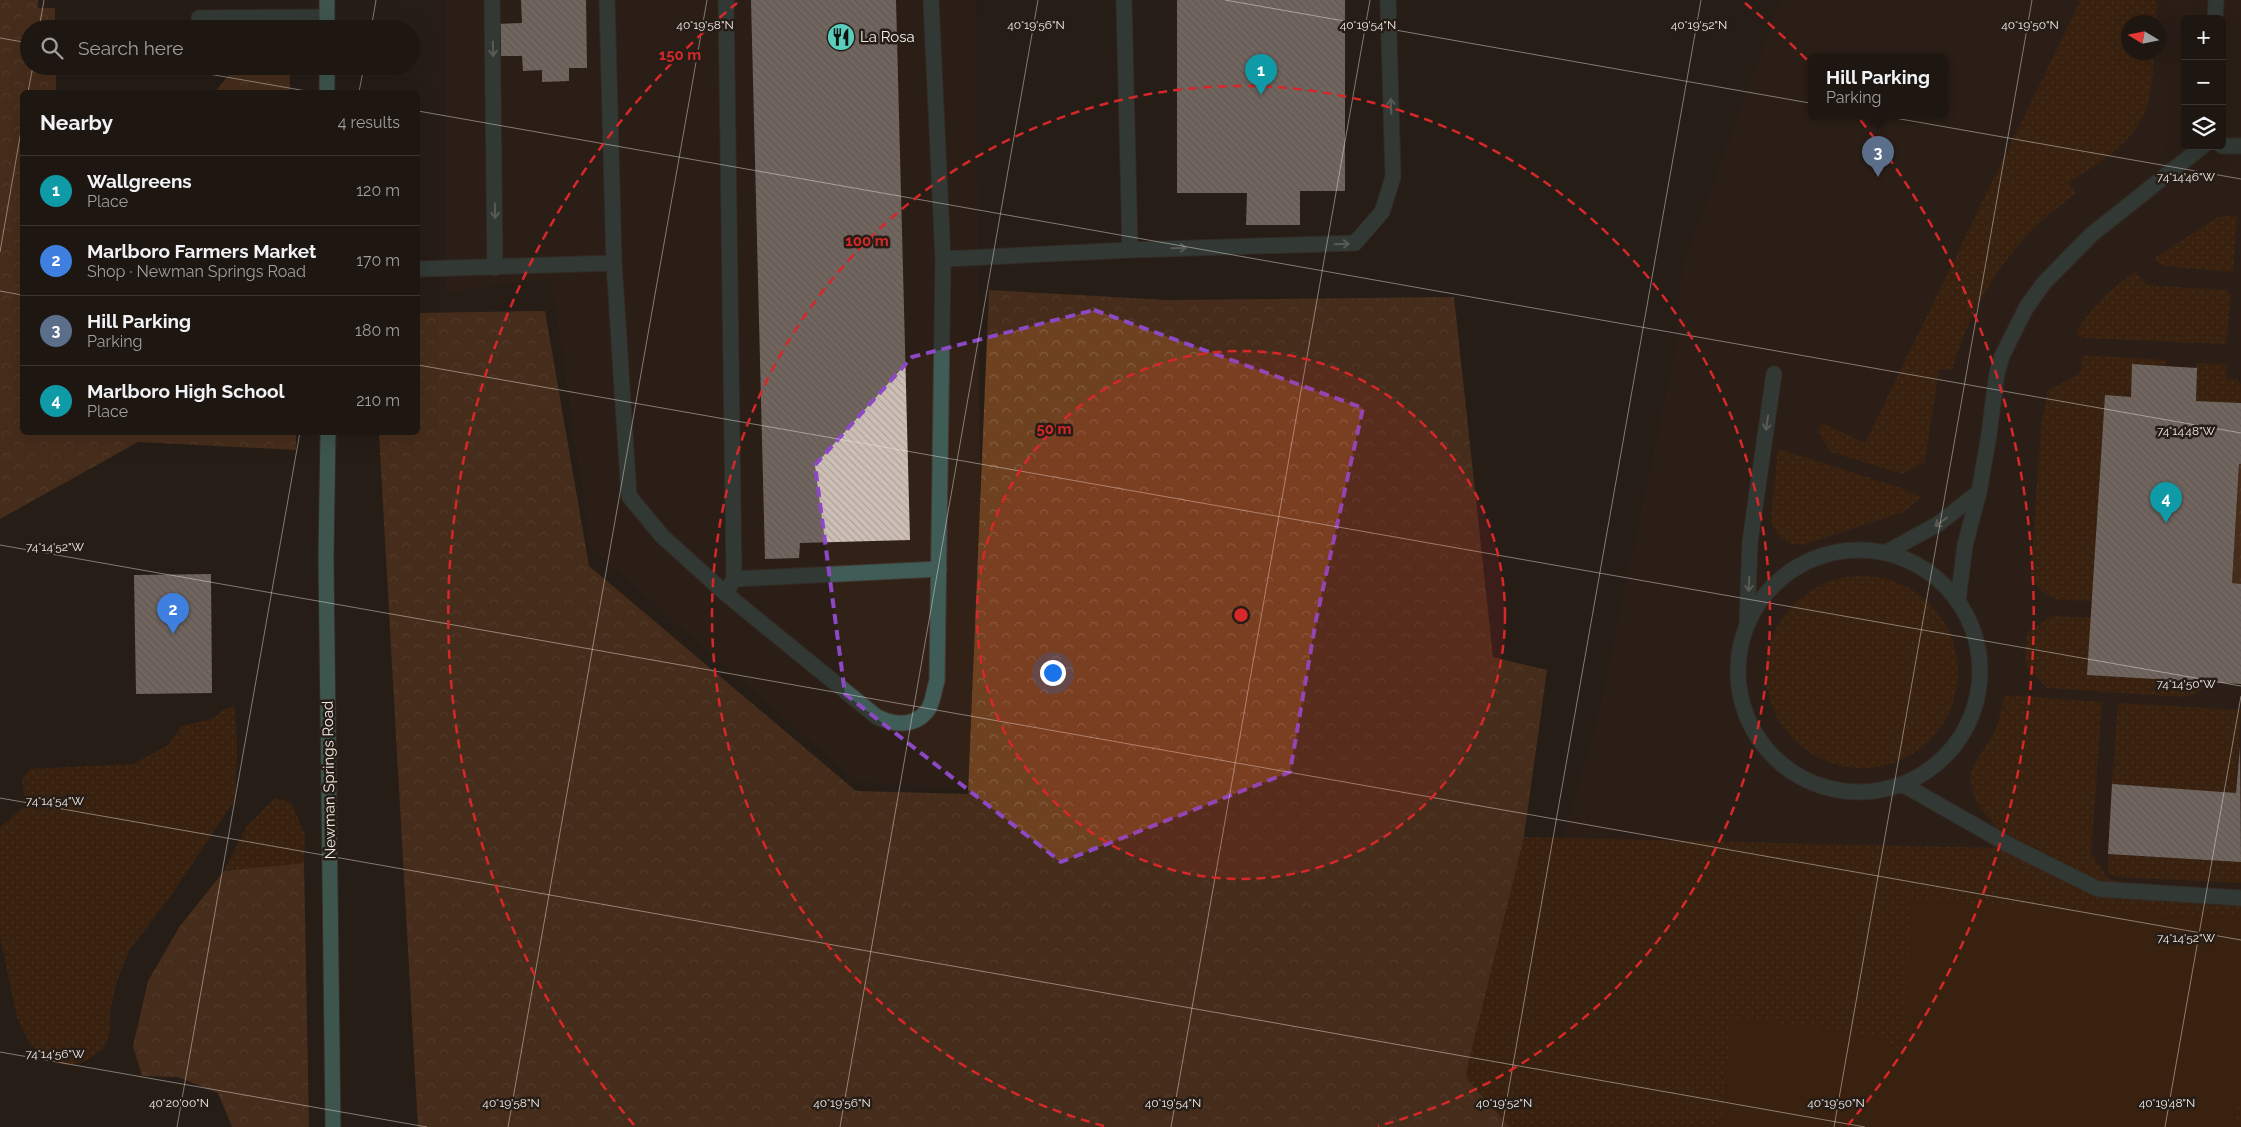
<!DOCTYPE html>
<meta charset="utf-8">
<style>
:root{--surface:#1d1611;--page:#2a231f;--text:#f1f3f6;--muted:#a09f9f;--line:#3b3531;--accent:#5acebc}
body{margin:0;font-family:Raleway,sans-serif;background:var(--page);color:var(--text)}
.controls{position:absolute;right:15px;top:15px;display:grid;overflow:hidden;border-radius:8px;box-shadow:0 5px 20px #0002}
.controls button{width:45px;height:45px;display:grid;place-items:center;padding:0;border:0;border-bottom:1px solid var(--line);background:var(--surface);color:var(--text);font:25px sans-serif}
.compass{position:absolute;left:2121px;top:15px;width:45px;height:45px;border-radius:50%;background:var(--surface);box-shadow:0 5px 20px #0002;rotate:280deg}
.you{position:absolute;left:1052px;top:672px;width:18px;height:18px;margin:-12px;border:4px solid #fff;border-radius:50%;background:#1a73e8;box-shadow:0 0 0 8px #1a73e833}
.badge{display:grid;place-items:center;width:32px;height:32px;border-radius:50%;background:var(--accent);color:#fff;font-size:16px;font-weight:700}
.pin{position:absolute;translate:-50% -41px;filter:drop-shadow(0 1px 2px #0008)}
.pin::after{content:'';position:absolute;top:26px;width:18px;height:15px;background:inherit;clip-path:polygon(0 0,100% 0,50% 100%)}
.popup{position:absolute;left:1808px;top:54px;width:140px;height:65px;box-sizing:border-box;display:grid;place-content:center;border-radius:8px;background:var(--surface);filter:drop-shadow(0 1px 4px #0005);font-size:16px;white-space:nowrap;color:var(--muted)}
.popup b{font-size:19px;color:var(--text)}
.popup::after{content:'';position:absolute;left:50%;top:100%;margin-left:-10px;border:10px solid transparent;border-top-color:var(--surface)}
.list{margin:0;padding:0;list-style:none}
h2{display:flex;justify-content:space-between;align-items:center;height:65px;margin:0;padding:0 20px;font-size:21px}
h2 small{font-size:16px;font-weight:400;color:var(--muted)}
.list li{display:grid;grid-template-columns:32px 1fr auto;gap:15px;align-items:center;box-sizing:border-box;height:70px;padding:0 20px;border-top:1px solid var(--line)}
.list b{display:block;font-size:19px;white-space:nowrap}
.list p{margin:0;font-size:16px;white-space:nowrap;color:var(--muted)}
.list em{font-size:16px;font-style:normal;color:var(--muted)}
.icon{flex:none;width:28px;height:28px;fill:none;stroke:currentColor;stroke-width:2;stroke-linecap:round;stroke-linejoin:round}
.map{position:relative;flex:none;width:2241px;height:1127px;overflow:hidden}
.search{position:absolute;background:var(--surface);box-shadow:0 5px 20px #0002;left:20px;top:20px;width:400px;height:55px;display:flex;align-items:center;gap:12px;box-sizing:border-box;padding:0 18px;border-radius:28px;color:var(--muted);font-size:19px}
.panel{position:absolute;background:var(--surface);box-shadow:0 5px 20px #0002;left:20px;top:90px;width:400px;height:345px;border-radius:8px}
.map>svg:first-child{display:block}
</style>
<div class="map">
<svg width="2241" height="1127" viewBox="0 0 2241 1127">
<defs>
<pattern id="grass-dots" width="8" height="8" patternUnits="userSpaceOnUse" patternTransform="scale(1.25)"><rect width="8" height="8" fill="#502705"/><path d="M2 2h.1M6 6h.1" fill="none" stroke="#6a4629" stroke-width="1.8" stroke-linecap="round"/></pattern>
<pattern id="forest-crowns" width="20" height="18" patternUnits="userSpaceOnUse" patternTransform="scale(1.25)"><rect width="20" height="18" fill="#6e4120"/><path d="M2 6a3 3 0 1 1 6 0M12 15a3 3 0 1 1 6 0" fill="none" stroke="#835d40"/></pattern>
<pattern id="building-back-hatch" width="6" height="6" patternUnits="userSpaceOnUse" patternTransform="scale(1.25)"><rect width="6" height="6" fill="#cdbfb6"/><path d="M-1 5l2 2M0 0l6 6M5-1l2 2" fill="none" stroke="#aca19a"/></pattern>
</defs>
<rect width="100%" height="100%" fill="#271d17"/>
<path fill="#312117" fill-rule="evenodd" d="M 446,0 L 976,0 L 983,790 L 857,782 L 591,548 L 551,279 L 446,292 Z
M 1781,0 L 2241,0 L 2241,1127 L 1499,1057 L 1597,721 L 1675,351 L 1682,268 ZM 2185,19 L 2222,19 L 2222,146 L 2185,146 ZM 2128,22 L 2158,22 L 2158,52 L 2128,52 ZM 1812,58 L 1944,58 L 1944,116 L 1812,116 Z"/>
<path fill="url(#grass-dots)" d="M 2076,0 L 2157,0 L 2156,22 L 2128,22 L 2128,52 L 2154,53 C 2151,104 2148,127 2104,159 C 2093,168 2080,174 2069,183 L 2076,193 C 2063,204 2049,214 2037,225 C 1997,264 1967,317 1952,370 L 1939,369 L 1925,461 L 1903,474 L 1831,452 L 1817,431 L 1822,423 L 1865,443 L 2080,2 Z
M 2233,215 L 2237,217 L 2233,272 L 2164,266 L 2153,259 L 2218,217 Z
M 2136,272 L 2144,283 L 2156,286 L 2227,290 L 2231,297 L 2226,344 L 2083,338 L 2075,334 C 2091,308 2109,288 2136,272 Z
M 2083,355 L 2166,360 L 2166,366 L 2133,365 L 2131,397 L 2105,395 L 2092,601 C 2063,600 2045,605 2031,575 L 2041,426 L 2048,391 L 2080,373 Z
M 2196,363 L 2227,364 L 2227,379 L 2237,379 L 2241,385 L 2241,403 L 2196,401 Z
M 1778,449 L 1899,487 L 1921,497 L 1904,512 L 1803,545 C 1785,545 1775,536 1771,519 Z
M1766 672a96 96 0 1 1 192 0a96 96 0 1 1-192 0Z
M 2052,616 L 2091,618 L 2219,683 L 2185,697 L 2047,688 L 2025,664 L 2027,633 Z
M 2005,695 L 2102,702 L 2091,854 L 2109,879 L 2241,906 L 2241,1127 L 1510,1127 L 1465,1077 L 1524,837 L 2042,849 L 2020,843 L 1997,828 L 1976,802 L 1972,787 L 1970,779 L 1973,766 L 1996,730 Z
M 2118,703 L 2241,710 L 2236,793 L 2112,784 Z
M 235,706 L 237,744 L 236,798 L 172,894 L 129,951 L 116,984 L 110,1012 L 111,1030 L 104,1048 L 86,1061 L 66,1066 L 44,1057 L 29,1042 L 17,1018 L 0,936 L 0,828 L 25,805 L 22,779 L 30,769 L 133,764 L 168,745 L 181,726 L 212,719 L 223,710 Z
M 275,798 L 291,802 L 305,835 L 304,863 L 224,871 L 246,827 Z
M 2108,854 L 2241,862 L 2241,883 L 2119,877 L 2108,874 Z"/>
<path fill="url(#forest-crowns)" d="M 0,0 L 38,0 L 38,8 L 55,8 L 55,29 L 29,29 L 29,66 L 56,66 L 56,92 L 22,92 L 22,432 L 296,433 L 296,450 L 138,442 L 0,519 Z
M 236,66 L 290,66 L 290,92 L 215,92 Z
M 989,290 L 1167,300 L 1454,297 L 1493,657 L 1547,670 L 1524,837 L 1465,1077 L 1510,1127 L 418,1127 L 379,433 L 418,432 L 418,313 L 545,311 L 589,566 L 856,791 L 968,794 Z
M 2239,464 L 2241,464 L 2241,584 L 2232,583 Z
M 304,863 L 309,1127 L 232,1127 L 218,1093 L 178,1077 L 142,1076 L 133,1046 L 148,981 L 180,926 L 224,871 Z"/>
<path fill="#502705" d="M 1911,900 L 2241,917 L 2241,1049 L 2236,1127 L 1722,1127 L 1732,1017 L 1885,1036 L 1902,1055 Z"/>
<path fill="url(#building-back-hatch)" d="M 521,0 L 586,0 L 587,68 L 569,68 L 569,81 L 542,82 L 542,70 L 523,71 L 522,56 L 497,56 L 496,24 L 522,23 Z
M 751,0 L 896,0 L 910,540 L 800,543 L 799,558 L 765,559 Z
M 1177,0 L 1345,0 L 1345,191 L 1300,191 L 1300,225 L 1246,225 L 1247,193 L 1177,193 Z
M 2132,364 L 2197,368 L 2196,401 L 2241,403 L 2241,464 L 2239,464 L 2232,583 L 2241,584 L 2241,684 L 2087,675 L 2105,395 L 2131,397 Z
M 211,574 L 212,693 L 136,694 L 134,575 Z
M 2240,747 L 2241,862 L 2108,854 L 2112,784 L 2236,793 Z"/>
<g fill="none" stroke-linecap="round" stroke-linejoin="round">
<defs>
<path id="lane" d="M 492,0 L 495,268
M 607,0 L 614,263
M 726,0 L 734,579
M 199,18 L 327,17
M 2215,19 L 2216,0
M 2222,146 L 2241,146
M 1130,250 L 1355,243 L 1382,212 L 1393,177 L 1388,0
M 943,259 L 1130,250 L 1124,0
M 418,269 L 614,263 L 629,496 L 662,536 L 726,594 L 877,717 C 894,725 914,727 927,711 C 933,704 934,689 937,681 L 943,259 L 931,0
M1738 671a121 121 0 1 1 242 0a121 121 0 1 1-242 0Z
M 1885,553 L 1938,524 L 1979,492
M 730,586 L 734,579 L 939,569
M 1958,601 L 1965,545 L 1979,492 L 1988,441 L 1997,373 L 2002,356 L 2026,308 L 2043,284 L 2091,235 L 2203,146
M 1747,621 L 1750,542 L 1774,374
M 1904,785 L 2011,846 L 2098,889 L 2241,898"/>
<path id="primary" d="M 327,0 L 327,29
M 327,66 L 327,92
M 328,432 L 326,558 L 333,1127"/>
</defs>
<use href="#lane" stroke="#433a34" stroke-width="17"/>
<use href="#primary" stroke="#433a34" stroke-width="17"/>
<use href="#lane" stroke="#405c57" stroke-width="15"/>
<use href="#primary" stroke="#5c998f" stroke-width="15"/>
</g>
<defs><path id="oneway-shaft" d="M-6 0H5M1.5-3L5.5 0L1.5 3" fill="none" stroke-width="1.6" stroke-linecap="round" stroke-linejoin="round" transform="scale(1.25)"/></defs>
<g stroke="#99a49e">
<use href="#oneway-shaft" transform="translate(493 49) rotate(89)"/>
<use href="#oneway-shaft" transform="translate(1391 106) rotate(-92)"/>
<use href="#oneway-shaft" transform="translate(495 211) rotate(89)"/>
<use href="#oneway-shaft" transform="translate(1342 244) rotate(-2)"/>
<use href="#oneway-shaft" transform="translate(1179 248) rotate(-2)"/>
<use href="#oneway-shaft" transform="translate(1767 423) rotate(98)"/>
<use href="#oneway-shaft" transform="translate(1941 522) rotate(144)"/>
<use href="#oneway-shaft" transform="translate(1749 584) rotate(92)"/>
</g>
<path d="M0 0H2241V1127H0ZM 1094,310 L 1363,408 L 1316,620 L 1290,772 L 1061,862 L 845,694 L 815,465 L 912,357 Z" fill="#271d17" fill-opacity=".55" fill-rule="evenodd"/>
<path fill="none" stroke="#8d49c5" stroke-width="4" stroke-dasharray="10 6" stroke-linejoin="round" d="M 1094,310 L 1363,408 L 1316,620 L 1290,772 L 1061,862 L 845,694 L 815,465 L 912,357 Z"/>
<path fill="none" stroke="#f2ebe6" stroke-width="1" stroke-opacity="0.45" d="M 1225,0 L 2241,179M 39,29 L 44,0M 371,29 L 376,0M 0,38 L 29,43M 163,66 L 312,92M 28,92 L 33,66M 359,92 L 364,66M 418,111 L 2241,433M 0,252 L 22,125M 0,291 L 22,295M 418,365 L 2241,686M 0,545 L 2241,940M 0,798 L 1865,1127M 0,1052 L 427,1127M 177,1127 L 300,432M 508,1127 L 707,0M 840,1127 L 1038,0M 1171,1127 L 1370,0M 1502,1127 L 1701,0M 1834,1127 L 2032,0M 2165,1127 L 2241,696"/>
<circle cx="1241" cy="615" r="264" fill="#d62828" fill-opacity=".12"/>
<g fill="none" stroke="#d62828" stroke-width="2.5" stroke-dasharray="9 6">
<circle cx="1241" cy="615" r="264"/>
<path d="M1104 1126A529 529 0 1 1 1378 1126"/>
<path d="M634 1125A793 793 0 0 1 737 3M1745 3A793 793 0 0 1 1848 1125"/>
</g>
<defs>
<symbol id="restaurant-disc" viewBox="-11 -11 22 22"><circle r="9.5" fill="#5acebc" stroke="#271d17"/><path d="M-5-6h1v4h1v-4h1v4h1v-4h1v5L-1.5 .5V6h-2V.5L-5-1ZM5-6V6H3V1.5H1.5Q1.5-4 5-6Z" fill="#111"/></symbol>
</defs>
<g fill-rule="evenodd">
<use href="#restaurant-disc" x="825" y="21" width="32" height="32"/>
</g>
<g text-anchor="middle" stroke-width="5" stroke-linejoin="round" paint-order="stroke">
<g font-size="15" fill="#f2ebe6" stroke="#271d17" text-anchor="start">
<text x="860" y="42">La Rosa</text>
</g>
<g font-size="15" fill="#f2ebe6" stroke="#271d17">
<text transform="translate(329 780) rotate(-91)" y="5">Newman Springs Road</text>
</g>
</g>
<g font-size="12" text-anchor="middle" fill="#f2ebe6" stroke="#271d17" stroke-width="5" stroke-linejoin="round" paint-order="stroke">
<text x="705" y="29">40°19'58"N</text>
<text x="1036" y="29">40°19'56"N</text>
<text x="1368" y="29">40°19'54"N</text>
<text x="1699" y="29">40°19'52"N</text>
<text x="2030" y="29">40°19'50"N</text>
<text x="2186" y="181">74°14'46"W</text>
<text x="2186" y="435">74°14'48"W</text>
<text x="55" y="551">74°14'52"W</text>
<text x="2186" y="688">74°14'50"W</text>
<text x="55" y="805">74°14'54"W</text>
<text x="2186" y="942">74°14'52"W</text>
<text x="55" y="1058">74°14'56"W</text>
<text x="179" y="1107">40°20'00"N</text>
<text x="511" y="1107">40°19'58"N</text>
<text x="842" y="1107">40°19'56"N</text>
<text x="1173" y="1107">40°19'54"N</text>
<text x="1504" y="1107">40°19'52"N</text>
<text x="1836" y="1107">40°19'50"N</text>
<text x="2167" y="1107">40°19'48"N</text>
</g>
<circle cx="1241" cy="615" r="8" fill="#d62828" stroke="#271d17" stroke-width="2.5"/>
<g font-size="15" text-anchor="middle" font-weight="bold" fill="#d62828" stroke="#271d17" stroke-width="5" stroke-linejoin="round" paint-order="stroke">
<text x="680" y="60">150 m</text>
<text x="867" y="246">100 m</text>
<text x="1054" y="434">50 m</text>
</g>
</svg>
<div class="controls">
<button>+</button>
<button>−</button>
<button><svg class="icon" aria-label="layers" viewBox="0 0 24 24"><path d="M12 4l9 5-9 5-9-5zM3 14l9 5 9-5"/></svg></button>
</div>
<svg class="compass" viewBox="-18 -18 36 36"><path d="M0-13l5 13h-10z" fill="#e53935"/><path d="M0 13l5-13h-10z" fill="#a09f9f"/></svg>
<div class="you"></div>
<div class="pin badge" style="left:1261px;top:95px;background:#0f9aa8">1</div>
<div class="pin badge" style="left:173px;top:634px;background:#3f7fe0">2</div>
<div class="pin badge" style="left:1878px;top:177px;background:#5c6f8a">3</div>
<div class="popup"><b>Hill Parking</b>Parking</div>
<div class="pin badge" style="left:2166px;top:523px;background:#0f9aa8">4</div>
<div class="search"><svg class="icon" aria-label="search" viewBox="0 0 24 24"><circle cx="10" cy="10" r="6"/><path d="M15 15l6 6"/></svg>Search here</div>
<section class="panel">
<h2>Nearby<small>4 results</small></h2>
<ul class="list">
<li><span class="badge" style="background:#0f9aa8">1</span><div><b>Wallgreens</b><p>Place</p></div><em>120 m</em></li>
<li><span class="badge" style="background:#3f7fe0">2</span><div><b>Marlboro Farmers Market</b><p>Shop · Newman Springs Road</p></div><em>170 m</em></li>
<li><span class="badge" style="background:#5c6f8a">3</span><div><b>Hill Parking</b><p>Parking</p></div><em>180 m</em></li>
<li><span class="badge" style="background:#0f9aa8">4</span><div><b>Marlboro High School</b><p>Place</p></div><em>210 m</em></li>
</ul>
</section>
</div>
